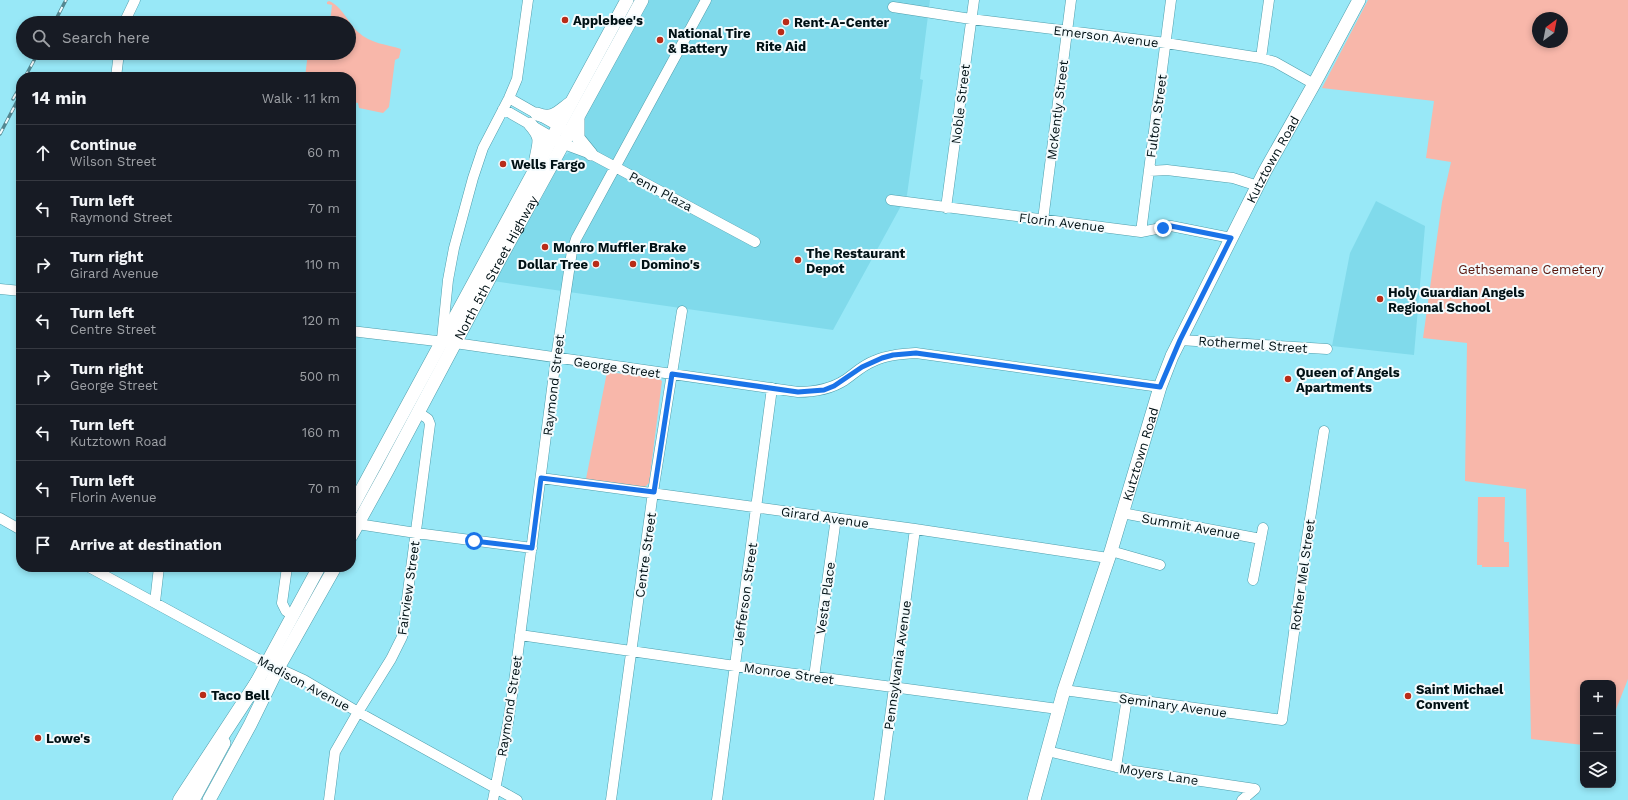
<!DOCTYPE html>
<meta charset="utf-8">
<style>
:root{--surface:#171b24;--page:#242831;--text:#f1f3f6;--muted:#9ea1a6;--line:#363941}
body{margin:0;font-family:"Work Sans",sans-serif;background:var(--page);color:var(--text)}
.controls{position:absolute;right:12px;bottom:12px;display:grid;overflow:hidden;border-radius:8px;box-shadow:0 2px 6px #0003}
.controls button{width:36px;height:36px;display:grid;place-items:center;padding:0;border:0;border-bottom:1px solid var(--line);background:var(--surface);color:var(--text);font:20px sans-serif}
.compass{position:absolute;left:1532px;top:12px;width:36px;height:36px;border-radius:50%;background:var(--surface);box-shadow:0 2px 6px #0003;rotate:32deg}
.stop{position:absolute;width:12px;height:12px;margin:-9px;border:3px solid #1a73e8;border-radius:50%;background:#fff}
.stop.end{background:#1a73e8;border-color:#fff;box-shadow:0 1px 4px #0008}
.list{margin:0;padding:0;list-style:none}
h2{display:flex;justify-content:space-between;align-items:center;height:52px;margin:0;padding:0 16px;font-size:17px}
h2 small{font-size:13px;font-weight:400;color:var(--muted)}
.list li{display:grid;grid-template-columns:26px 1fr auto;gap:12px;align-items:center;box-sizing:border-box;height:56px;padding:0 16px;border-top:1px solid var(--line)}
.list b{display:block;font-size:15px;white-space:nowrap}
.list p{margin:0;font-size:13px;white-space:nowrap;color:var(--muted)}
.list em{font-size:13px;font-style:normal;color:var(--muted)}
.icon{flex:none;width:22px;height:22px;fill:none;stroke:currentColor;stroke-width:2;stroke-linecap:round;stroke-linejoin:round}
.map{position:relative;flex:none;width:1628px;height:800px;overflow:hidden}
.search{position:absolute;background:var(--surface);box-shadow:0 2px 6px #0003;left:16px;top:16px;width:340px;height:44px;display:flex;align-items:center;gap:10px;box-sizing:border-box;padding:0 14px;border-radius:22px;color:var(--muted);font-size:15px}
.panel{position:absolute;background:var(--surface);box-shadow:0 2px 6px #0003;left:16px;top:72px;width:340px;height:500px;border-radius:16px}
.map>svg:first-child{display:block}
</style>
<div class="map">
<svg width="1628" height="800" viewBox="0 0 1628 800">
<rect width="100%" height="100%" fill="#98e8f7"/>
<path fill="#80daeb" d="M 648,0 L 930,0 L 920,79 L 923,80 L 907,195 L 833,330 L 493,281 L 522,226 L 534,212 L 564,156 L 571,151 L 567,142 Z
M 1376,201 L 1425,226 L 1414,355 L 1332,346 L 1350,253 Z"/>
<path fill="#f8b7aa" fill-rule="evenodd" d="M 1368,0 L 1628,0 L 1628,679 L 1613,717 L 1613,683 L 1583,683 L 1583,745 L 1531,739 L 1526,489 L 1465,481 L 1467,343 L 1423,338 L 1442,202 L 1451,162 L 1426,158 L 1434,101 L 1322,88 ZM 1538,18 L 1562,18 L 1562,42 L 1538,42 Z
M 329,1 C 342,6 348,23 358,32 C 371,44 386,44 401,49 L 399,58 L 395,60 L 389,107 L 383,113 L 359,108 L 358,103 L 351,102 L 351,77 L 305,77 L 308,53 L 349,53 L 349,23 L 330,23 L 332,5 L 327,4 L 327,2 Z
M 607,372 L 658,378 L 662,381 L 649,483 L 645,487 L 586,479 Z
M 1478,497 L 1505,497 L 1504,542 L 1509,542 L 1509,567 L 1482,567 L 1482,565 L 1477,565 Z"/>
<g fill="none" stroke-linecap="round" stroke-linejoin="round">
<defs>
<path id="minor" d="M 893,7 L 971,19 L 1166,43 L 1261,58 L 1275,62 L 1314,84
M 124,23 L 135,0
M 1261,58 L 1269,0
M 116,77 L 119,53
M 509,98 L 565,130
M 503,109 L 564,144 L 591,154 L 755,242
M 1149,171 L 1167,170 L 1233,178 L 1258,186
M 891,200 L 1141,232 L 1171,226 L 1231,238
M 946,208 L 974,0
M 1043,220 L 1071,0
M 1141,232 L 1171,0
M 0,289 L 21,291
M 351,331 L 462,344 L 798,392 C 815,392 831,389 845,380 C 855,373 863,365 874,361 C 887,355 902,354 916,353 L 1160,387
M 442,339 L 448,280 L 454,248 L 473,178 L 483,148 L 509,98 L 517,79 L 528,0
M 1180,340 L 1327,349
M 541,478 L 915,529 L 1108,558
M 1122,513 L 1261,539
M 0,518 L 21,530
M 351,523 L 416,533 L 532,548
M 1111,551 L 1160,565
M 89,567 L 256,658 L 304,680 L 358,712 L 517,800
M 287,567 L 282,603 L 286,611 L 293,616
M 1253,580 L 1263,528
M 155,602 L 159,567
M 520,635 L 735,666 L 1058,709
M 814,677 L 836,518
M 1064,690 L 1282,720 L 1307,538 L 1324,431
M 1047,751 L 1134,771 L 1255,789 L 1242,800
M 1116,767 L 1127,698
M 329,800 L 335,752 L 358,712 L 391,659 L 402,637 L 430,424 L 428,419 L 418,412
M 493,800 L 508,723 L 515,675 L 556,358 L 572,251 L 576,239 L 706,0
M 611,800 L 653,492 L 682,311
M 717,800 L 772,388
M 879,800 L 915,529"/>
<g id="major">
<path d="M 537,114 C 552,120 557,113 569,104"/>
<path d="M 578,120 L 578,138 L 591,154"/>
<path d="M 530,124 C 543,139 539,141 536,159"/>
<path d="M 351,509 L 627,0"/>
<path id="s1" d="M 351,536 L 387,471 L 496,266 L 642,0"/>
<path d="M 253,689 L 319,567"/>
<path d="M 193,800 L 224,743"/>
<path d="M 209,800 L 250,725 L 278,668 L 335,567"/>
<path id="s2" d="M 1034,800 L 1064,690 L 1111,551 L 1160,387 L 1172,356 L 1265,171 L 1314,84 L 1359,0"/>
</g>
<path id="highway" d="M 180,800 L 258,681"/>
</defs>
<use href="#minor" stroke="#4f9eac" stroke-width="11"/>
<use href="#major" stroke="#4f9eac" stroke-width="14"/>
<use href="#highway" stroke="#4f9eac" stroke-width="15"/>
<use href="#minor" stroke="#fff" stroke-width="10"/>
<use href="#major" stroke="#fff" stroke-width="13"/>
<use href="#highway" stroke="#fff" stroke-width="14"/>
<defs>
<path id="rail" d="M 54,23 L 66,0
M 25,77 L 38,53
M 13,99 L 21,85
M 0,134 L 21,94"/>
</defs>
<use href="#rail" stroke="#538690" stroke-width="3.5"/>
<use href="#rail" stroke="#f4fbfd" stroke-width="2" stroke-dasharray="6" stroke-linecap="butt"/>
</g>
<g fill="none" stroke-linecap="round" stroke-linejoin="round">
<path stroke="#1a73e8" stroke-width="5" d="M 474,541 L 532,548 L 541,478 L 654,492 L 672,374 L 798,392 L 824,390 L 834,386 L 862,367 L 882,358 L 893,355 L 916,353 L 1160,387 L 1180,340 L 1231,238 L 1171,226 L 1163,228"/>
</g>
<g fill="#b92c18" stroke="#f4fbfd" stroke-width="1.5">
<circle cx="565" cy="20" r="4"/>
<circle cx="786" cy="22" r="4"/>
<circle cx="781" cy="32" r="4"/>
<circle cx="660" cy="40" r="4"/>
<circle cx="503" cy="164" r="4"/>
<circle cx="545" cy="247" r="4"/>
<circle cx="798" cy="260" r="4"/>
<circle cx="596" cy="264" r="4"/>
<circle cx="633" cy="264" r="4"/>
<circle cx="1380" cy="299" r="4"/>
<circle cx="1288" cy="379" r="4"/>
<circle cx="203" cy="695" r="4"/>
<circle cx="1408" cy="696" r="4"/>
<circle cx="38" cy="738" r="4"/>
</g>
<g text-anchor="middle" stroke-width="4" stroke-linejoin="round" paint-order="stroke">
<g font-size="13" font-weight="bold" fill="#001115" stroke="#f4fbfd" text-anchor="start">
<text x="573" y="25">Applebee's</text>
<text x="794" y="27">Rent-A-Center</text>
<text x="668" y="38">National Tire<tspan x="668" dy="15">&amp; Battery</tspan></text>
<text x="781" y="51" text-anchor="middle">Rite Aid</text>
<text x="511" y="169">Wells Fargo</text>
<text x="553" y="252">Monro Muffler Brake</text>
<text x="806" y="258">The Restaurant<tspan x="806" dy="15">Depot</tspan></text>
<text x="588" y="269" text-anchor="end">Dollar Tree</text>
<text x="641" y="269">Domino's</text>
<text x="1388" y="297">Holy Guardian Angels<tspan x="1388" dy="15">Regional School</tspan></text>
<text x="1296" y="377">Queen of Angels<tspan x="1296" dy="15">Apartments</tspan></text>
<text x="1416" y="694">Saint Michael<tspan x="1416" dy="15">Convent</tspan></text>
<text x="211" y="700">Taco Bell</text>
<text x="46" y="743">Lowe's</text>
</g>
<g font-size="13" fill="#001115" stroke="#f4fbfd">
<text transform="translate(1106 36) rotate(7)" y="5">Emerson Avenue</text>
<text transform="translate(960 104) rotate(-83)" y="5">Noble Street</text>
<text transform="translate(1057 110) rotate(-83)" y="5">McKently Street</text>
<text transform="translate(1156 116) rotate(-82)" y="5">Fulton Street</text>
<text dy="5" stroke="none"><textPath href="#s2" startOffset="686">Kutztown Road</textPath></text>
<text transform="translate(661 191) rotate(28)" y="5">Penn Plaza</text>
<text transform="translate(1062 222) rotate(7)" y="5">Florin Avenue</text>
<text dy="5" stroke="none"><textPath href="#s1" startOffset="305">North 5th Street Highway</textPath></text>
<text transform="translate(1253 344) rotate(4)" y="5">Rothermel Street</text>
<text transform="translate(617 367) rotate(8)" y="5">George Street</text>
<text transform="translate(553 385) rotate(-83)" y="5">Raymond Street</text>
<text dy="5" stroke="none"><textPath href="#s2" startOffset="362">Kutztown Road</textPath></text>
<text transform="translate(825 517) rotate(8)" y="5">Girard Avenue</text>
<text transform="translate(1191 526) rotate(10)" y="5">Summit Avenue</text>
<text transform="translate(645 555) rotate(-82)" y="5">Centre Street</text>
<text transform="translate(1302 575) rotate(-82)" y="5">Rother Mel Street</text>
<text transform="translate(408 588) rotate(-82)" y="5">Fairview Street</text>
<text transform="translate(745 594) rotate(-82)" y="5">Jefferson Street</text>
<text transform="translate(825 598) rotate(-82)" y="5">Vesta Place</text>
<text transform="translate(897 665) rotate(-82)" y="5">Pennsylvania Avenue</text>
<text transform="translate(789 673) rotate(8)" y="5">Monroe Street</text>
<text transform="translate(304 683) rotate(28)" y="5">Madison Avenue</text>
<text transform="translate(1173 705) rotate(8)" y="5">Seminary Avenue</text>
<text transform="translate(509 706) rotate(-81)" y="5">Raymond Street</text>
<text transform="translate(1159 774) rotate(9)" y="5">Moyers Lane</text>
</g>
<g font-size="13" fill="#5a170e" stroke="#f4fbfd">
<text x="1531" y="274">Gethsemane Cemetery</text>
</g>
</g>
</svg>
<div class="controls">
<button>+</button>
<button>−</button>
<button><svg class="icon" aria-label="layers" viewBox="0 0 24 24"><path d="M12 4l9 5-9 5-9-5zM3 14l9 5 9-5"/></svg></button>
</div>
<svg class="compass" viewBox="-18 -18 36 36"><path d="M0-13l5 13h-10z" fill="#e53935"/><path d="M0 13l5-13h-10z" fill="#9ea1a6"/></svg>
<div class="stop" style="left:474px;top:541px"></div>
<div class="stop end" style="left:1163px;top:228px"></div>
<div class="search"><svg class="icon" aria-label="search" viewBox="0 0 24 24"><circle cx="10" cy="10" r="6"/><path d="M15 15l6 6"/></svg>Search here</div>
<section class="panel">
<h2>14 min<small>Walk · 1.1 km</small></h2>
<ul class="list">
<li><svg class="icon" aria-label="ahead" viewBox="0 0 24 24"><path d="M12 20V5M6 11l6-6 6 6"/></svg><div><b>Continue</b><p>Wilson Street</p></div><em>60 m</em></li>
<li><svg class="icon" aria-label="left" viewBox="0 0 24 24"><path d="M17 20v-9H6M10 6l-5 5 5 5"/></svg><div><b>Turn left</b><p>Raymond Street</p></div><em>70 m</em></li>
<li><svg class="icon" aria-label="right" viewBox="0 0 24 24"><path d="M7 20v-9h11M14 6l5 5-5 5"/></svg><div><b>Turn right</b><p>Girard Avenue</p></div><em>110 m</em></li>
<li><svg class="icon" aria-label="left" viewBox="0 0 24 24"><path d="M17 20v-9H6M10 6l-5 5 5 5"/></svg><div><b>Turn left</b><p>Centre Street</p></div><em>120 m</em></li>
<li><svg class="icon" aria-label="right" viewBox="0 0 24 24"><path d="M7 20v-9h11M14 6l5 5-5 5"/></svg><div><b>Turn right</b><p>George Street</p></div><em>500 m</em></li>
<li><svg class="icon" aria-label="left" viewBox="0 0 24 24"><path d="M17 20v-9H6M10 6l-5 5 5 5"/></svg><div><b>Turn left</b><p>Kutztown Road</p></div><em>160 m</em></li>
<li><svg class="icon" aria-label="left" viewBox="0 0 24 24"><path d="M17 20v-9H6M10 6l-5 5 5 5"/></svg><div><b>Turn left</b><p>Florin Avenue</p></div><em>70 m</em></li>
<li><svg class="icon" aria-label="arrive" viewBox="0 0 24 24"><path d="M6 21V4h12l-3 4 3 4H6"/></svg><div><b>Arrive at destination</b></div></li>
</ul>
</section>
</div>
